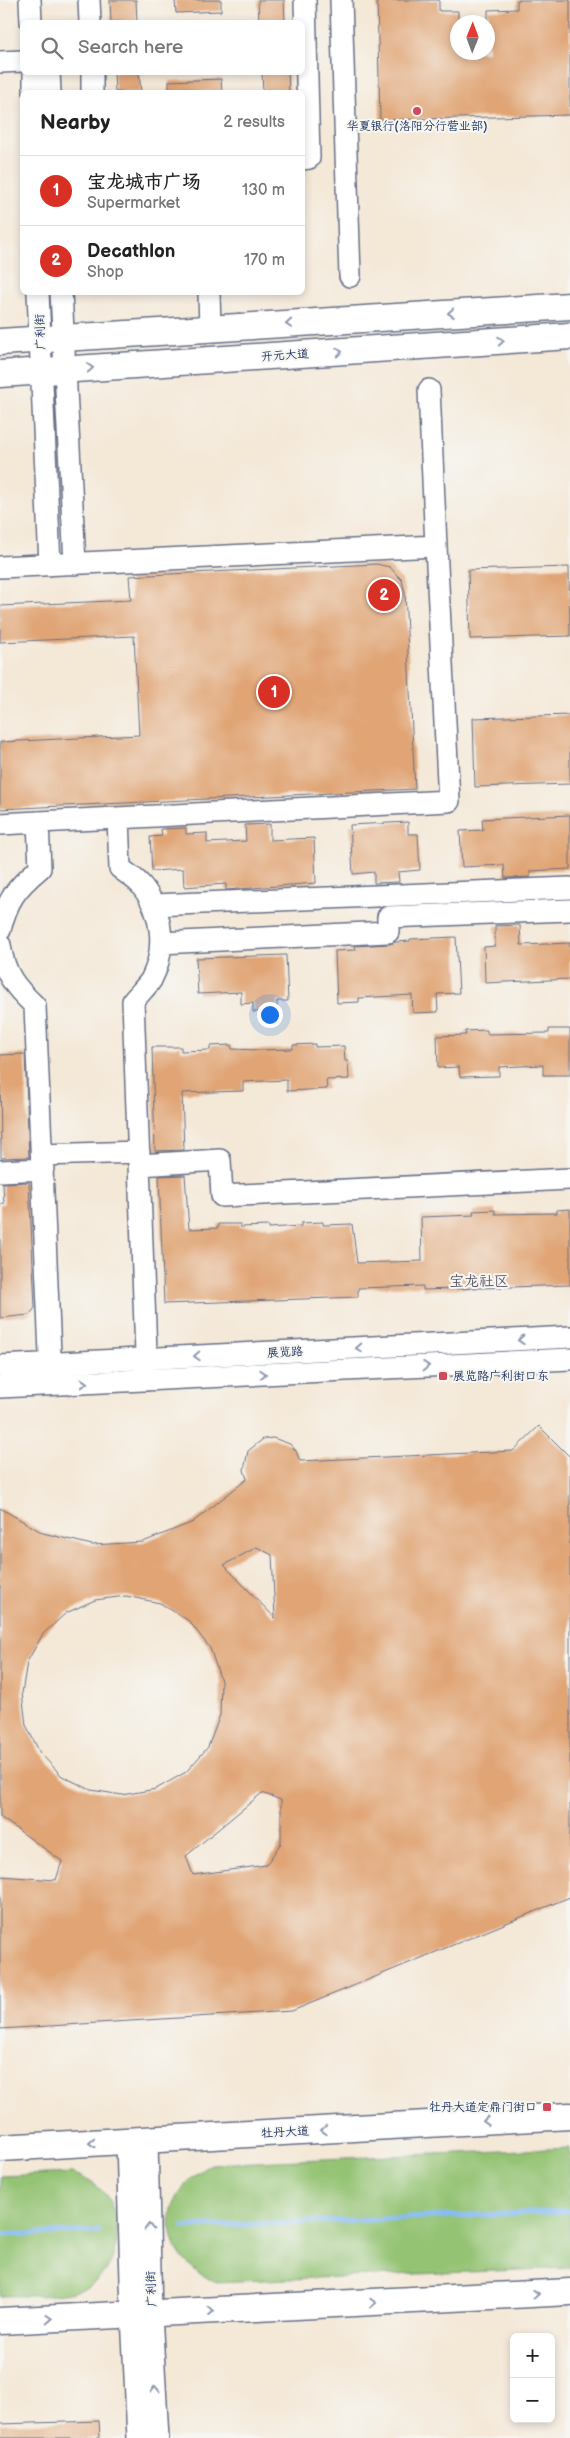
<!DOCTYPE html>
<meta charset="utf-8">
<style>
:root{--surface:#fff;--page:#f6f6f6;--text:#222;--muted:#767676;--line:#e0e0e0;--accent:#d93025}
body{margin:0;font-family:"Balsamiq Sans","LXGW WenKai TC",sans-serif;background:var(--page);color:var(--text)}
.controls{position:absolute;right:15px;bottom:15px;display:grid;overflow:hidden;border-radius:8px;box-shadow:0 2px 8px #0003}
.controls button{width:45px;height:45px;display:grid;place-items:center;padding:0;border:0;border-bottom:1px solid var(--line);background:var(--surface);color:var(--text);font:25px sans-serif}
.compass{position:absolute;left:450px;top:15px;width:45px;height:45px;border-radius:50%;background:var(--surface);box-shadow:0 2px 8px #0003;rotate:1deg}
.you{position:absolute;left:269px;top:1014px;width:18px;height:18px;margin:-12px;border:4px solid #fff;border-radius:50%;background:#1a73e8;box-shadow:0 0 0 8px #1a73e833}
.badge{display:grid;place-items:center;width:32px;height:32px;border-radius:50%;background:var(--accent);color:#fff;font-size:16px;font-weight:700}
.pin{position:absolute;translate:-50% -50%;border:2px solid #fff;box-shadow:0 1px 5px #0006}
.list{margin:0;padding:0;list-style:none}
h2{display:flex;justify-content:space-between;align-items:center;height:65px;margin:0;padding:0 20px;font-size:21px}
h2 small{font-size:16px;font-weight:400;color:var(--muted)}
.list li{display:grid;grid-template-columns:32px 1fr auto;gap:15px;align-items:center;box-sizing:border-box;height:70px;padding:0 20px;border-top:1px solid var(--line)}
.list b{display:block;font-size:19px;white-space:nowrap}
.list p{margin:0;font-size:16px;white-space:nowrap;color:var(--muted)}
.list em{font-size:16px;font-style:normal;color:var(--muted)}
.icon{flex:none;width:28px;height:28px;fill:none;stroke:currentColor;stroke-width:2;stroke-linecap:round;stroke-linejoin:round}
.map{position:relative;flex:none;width:570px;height:2438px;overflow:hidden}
.search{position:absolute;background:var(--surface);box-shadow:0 2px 8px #0003;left:20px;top:20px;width:285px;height:55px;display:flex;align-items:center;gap:12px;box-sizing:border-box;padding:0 18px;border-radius:8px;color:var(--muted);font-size:19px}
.panel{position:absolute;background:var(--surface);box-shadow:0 2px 8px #0003;left:20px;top:90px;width:285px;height:205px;border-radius:8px}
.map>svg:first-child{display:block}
</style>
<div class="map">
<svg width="570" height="2438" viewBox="0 0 570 2438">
<rect width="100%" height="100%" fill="#f6f6f2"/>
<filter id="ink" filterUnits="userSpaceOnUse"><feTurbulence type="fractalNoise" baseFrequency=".02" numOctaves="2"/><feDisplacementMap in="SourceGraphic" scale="10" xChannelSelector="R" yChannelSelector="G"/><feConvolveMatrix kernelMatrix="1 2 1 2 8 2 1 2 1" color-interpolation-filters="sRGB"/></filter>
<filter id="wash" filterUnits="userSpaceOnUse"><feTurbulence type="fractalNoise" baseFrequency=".0096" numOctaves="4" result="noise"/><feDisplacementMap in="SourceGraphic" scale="20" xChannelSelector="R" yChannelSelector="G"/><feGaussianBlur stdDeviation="1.12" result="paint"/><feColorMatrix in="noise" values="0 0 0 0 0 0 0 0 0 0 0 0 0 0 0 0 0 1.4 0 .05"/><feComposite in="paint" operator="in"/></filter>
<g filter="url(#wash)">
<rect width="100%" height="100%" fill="#f4e8d7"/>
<path fill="#94c373" stroke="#587968" d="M 570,2148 L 570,2268 L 214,2282 C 156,2253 156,2196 211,2164 Z
M 73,2173 C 86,2179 99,2185 107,2197 C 125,2225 119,2271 87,2287 C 62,2299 28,2295 0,2296 L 0,2176 Z"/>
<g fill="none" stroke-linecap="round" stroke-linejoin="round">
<path stroke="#88bbf5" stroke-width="5" d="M 183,2227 L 570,2211
M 0,2235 L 99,2231"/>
</g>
<g id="blocks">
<path fill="#e0a475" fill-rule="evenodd" d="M 110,0 L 136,0 L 137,22 L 111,22 Z
M 175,0 L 221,0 L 221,11 L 176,13 Z
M 258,0 L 284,0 L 285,22 L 259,22 Z
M 377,0 L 439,0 L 439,11 L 458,11 L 458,52 L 488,52 L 488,10 L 517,9 L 517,0 L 570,0 L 570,115 L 380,120 Z
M 114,72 L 139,72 L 141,92 L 115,92 Z
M 262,72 L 288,72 L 289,92 L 263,92 Z
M 221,79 L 222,92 L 169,92 L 169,81 Z
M 376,564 L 390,567 L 396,574 L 402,580 L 405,593 L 415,789 L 0,809 L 0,742 L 139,735 L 134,636 L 0,642 L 0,606 L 131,600 L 129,576 Z
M 569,567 L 570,636 L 470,639 L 468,570 Z
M 570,715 L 570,784 L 475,787 L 473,718 Z
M 570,815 L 570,869 L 530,871 L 530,877 L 505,878 L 504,865 L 462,867 L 460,831 L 483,830 L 482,819 Z
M 408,822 L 408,834 L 418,834 L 420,870 L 398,872 L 399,882 L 374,883 L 374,872 L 353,874 L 350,825 Z
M 270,824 L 270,840 L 314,838 L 316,883 L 226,890 L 226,884 L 184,887 L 183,869 L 152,871 L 150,837 L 162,836 L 161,829 L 186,828 L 186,834 L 207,833 L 207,843 L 246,841 L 245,825 Z
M 520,925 L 521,945 L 570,943 L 570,979 L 485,983 L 484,947 L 495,946 L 495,926 Z
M 456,937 L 459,993 L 437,994 L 438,1012 L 413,1013 L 412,995 L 359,998 L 359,1002 L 337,1003 L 335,951 L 356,950 L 355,946 L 389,944 L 396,942 L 410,941 L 410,939 Z
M 286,955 L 288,1001 L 277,1001 L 277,1011 L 253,1012 L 253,1003 L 241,1004 L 241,992 L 198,994 L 196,958 Z
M 549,1029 L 570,1029 L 570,1075 L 543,1075 L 543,1065 L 499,1067 L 499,1076 L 460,1077 L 459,1067 L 438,1068 L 437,1036 L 466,1035 L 465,1031 L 487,1030 L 487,1034 L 549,1033 Z
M 315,1044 L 315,1047 L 344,1046 L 345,1061 L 348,1061 L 349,1079 L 326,1080 L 327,1089 L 287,1091 L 287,1080 L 243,1082 L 243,1091 L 182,1093 L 184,1150 L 155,1151 L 152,1047 L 181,1047 L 181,1051 L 210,1050 L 210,1046 L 231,1045 L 232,1049 L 261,1050 L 293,1049 L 293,1045 Z
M 25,1054 L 29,1157 L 1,1158 L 0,1055 Z
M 185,1175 L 189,1229 L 218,1228 L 218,1224 L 240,1224 L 240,1227 L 269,1226 L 269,1228 L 301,1226 L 301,1223 L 323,1222 L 323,1225 L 352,1224 L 357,1263 L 422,1261 L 421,1217 L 474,1215 L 473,1211 L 495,1210 L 495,1214 L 557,1213 L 557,1210 L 570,1209 L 570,1285 L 423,1290 L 423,1286 L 358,1288 L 358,1297 L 164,1304 L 159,1176 Z
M 29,1182 L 35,1308 L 29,1315 L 0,1318 L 0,1204 L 4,1204 L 3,1183 Z
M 539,1426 L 570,1457 L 570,1897 L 292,2011 L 0,2029 L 0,1876 L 56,1880 L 62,1861 L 0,1817 L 0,1508 L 43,1533 L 92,1545 L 143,1542 L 193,1522 L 247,1479 L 244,1470 L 248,1451 L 263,1439 L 273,1438 L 290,1444 L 296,1451 L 300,1461 L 513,1451 ZM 257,1547 L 272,1555 L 275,1618 L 224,1565 ZM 126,1596 L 160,1603 L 189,1621 L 210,1648 L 221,1681 L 220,1715 L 208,1747 L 186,1772 L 156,1789 L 122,1795 L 91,1790 L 62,1776 L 40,1753 L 26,1725 L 22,1693 L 27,1662 L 43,1634 L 66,1613 L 95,1600 ZM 262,1793 L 281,1800 L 281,1843 L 266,1865 L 193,1875 L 186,1856 Z
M 99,2421 L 100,2438 L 0,2438 L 0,2424 Z"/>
</g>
</g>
<g filter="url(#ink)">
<use href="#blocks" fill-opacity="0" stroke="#677088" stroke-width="1"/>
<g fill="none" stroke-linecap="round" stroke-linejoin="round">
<defs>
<path id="minor" d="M 30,0 L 31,22
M 89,0 L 90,22
M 341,0 L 350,276
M 0,62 L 22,61
M 34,72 L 34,92
M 49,72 L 50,92
M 92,72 L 92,92
M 302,159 L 309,158 L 305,0
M 38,292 L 50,565
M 61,292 L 75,564
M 209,292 L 210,329
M 429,390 L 436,546
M 0,567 L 436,546 L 449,801 L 0,824
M 118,818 L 120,868 C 126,873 135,878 141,885 C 163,912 167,949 151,980 C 146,987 139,994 133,1001 L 147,1380
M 154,905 L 570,888
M 0,930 C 7,900 16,888 40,868 L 38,822
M 161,943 L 388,932 L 388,917 L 570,910
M 0,945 C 4,974 15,987 35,1006 L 51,1377
M 42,1155 L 139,1152
M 139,1165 L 220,1160 L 222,1196 L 570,1179
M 0,1171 L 43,1169
M 0,1366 L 570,1337
M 0,1387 L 570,1359
M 147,2140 L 151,2314 L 158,2438
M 127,2141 L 132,2315 L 138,2438"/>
<path id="major" d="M 0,342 L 570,306
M 0,374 L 570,336
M 0,2148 L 570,2116
M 0,2321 L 570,2292"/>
</defs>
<use href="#minor" stroke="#677088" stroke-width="24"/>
<use href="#major" stroke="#677088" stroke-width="29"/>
<use href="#minor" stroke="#fff" stroke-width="21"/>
<use href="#major" stroke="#fff" stroke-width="26"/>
</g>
<defs><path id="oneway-chevron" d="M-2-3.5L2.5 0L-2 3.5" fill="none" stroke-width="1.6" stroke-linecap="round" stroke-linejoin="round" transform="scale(1.25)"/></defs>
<g stroke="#8d97ae">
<use href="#oneway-chevron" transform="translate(451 313) rotate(176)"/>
<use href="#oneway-chevron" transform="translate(289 324) rotate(176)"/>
<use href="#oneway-chevron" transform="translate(501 341) rotate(-4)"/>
<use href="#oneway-chevron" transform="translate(339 352) rotate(-4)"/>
<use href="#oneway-chevron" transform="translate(90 368) rotate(-4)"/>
<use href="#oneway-chevron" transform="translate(521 1340) rotate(177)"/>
<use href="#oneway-chevron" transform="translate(359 1348) rotate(177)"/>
<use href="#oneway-chevron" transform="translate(197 1356) rotate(177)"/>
<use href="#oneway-chevron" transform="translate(426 1366) rotate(-3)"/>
<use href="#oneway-chevron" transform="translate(263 1374) rotate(-3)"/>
<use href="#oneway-chevron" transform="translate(84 1383) rotate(-2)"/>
<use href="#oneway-chevron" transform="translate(486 2121) rotate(177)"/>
<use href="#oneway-chevron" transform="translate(324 2130) rotate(177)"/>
<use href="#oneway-chevron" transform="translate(92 2143) rotate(177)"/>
<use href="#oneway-chevron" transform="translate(149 2227) rotate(-92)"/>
<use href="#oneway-chevron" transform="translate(536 2294) rotate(-3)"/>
<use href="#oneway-chevron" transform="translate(373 2303) rotate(-3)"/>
<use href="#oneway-chevron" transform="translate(211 2311) rotate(-3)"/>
<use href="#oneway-chevron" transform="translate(49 2319) rotate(-3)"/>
<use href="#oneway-chevron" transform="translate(155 2389) rotate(-93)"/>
</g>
</g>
<g fill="#d1495b" stroke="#f6f6f2" stroke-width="2">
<circle cx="417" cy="111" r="5"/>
<rect x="438" y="1371" width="10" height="10" rx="2.5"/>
<rect x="542" y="2102" width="10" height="10" rx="2.5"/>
</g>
<g text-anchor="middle" stroke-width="4" stroke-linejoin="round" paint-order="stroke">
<g font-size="12" fill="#1b2f5e" stroke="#f6f6f2">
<text x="417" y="130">华夏银行(洛阳分行营业部)</text>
<text x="453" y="1380" text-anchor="start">展览路广利街口东</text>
<text x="537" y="2111" text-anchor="end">牡丹大道定鼎门街口</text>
</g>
<g font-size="12" fill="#1b2f5e" stroke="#f6f6f2">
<text transform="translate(40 332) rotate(-92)" y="4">广利街</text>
<text transform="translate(285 355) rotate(-4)" y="4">开元大道</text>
<text transform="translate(285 1352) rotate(-3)" y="4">展览路</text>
<text transform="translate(285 2132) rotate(-3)" y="4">牡丹大道</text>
<text transform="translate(151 2289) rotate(-92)" y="4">广利街</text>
</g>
<g font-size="15" fill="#605866" stroke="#f6f6f2">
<text x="479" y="1286">宝龙社区</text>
</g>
</g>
</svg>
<div class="controls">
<button>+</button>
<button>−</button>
</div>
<svg class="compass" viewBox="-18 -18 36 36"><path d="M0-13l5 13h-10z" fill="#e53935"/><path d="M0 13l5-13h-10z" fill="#767676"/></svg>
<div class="you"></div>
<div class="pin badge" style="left:274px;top:692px">1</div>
<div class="pin badge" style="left:384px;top:595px">2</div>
<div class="search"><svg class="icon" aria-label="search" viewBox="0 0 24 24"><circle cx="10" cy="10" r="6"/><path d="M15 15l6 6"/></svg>Search here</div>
<section class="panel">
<h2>Nearby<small>2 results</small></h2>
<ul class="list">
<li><span class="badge">1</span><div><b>宝龙城市广场</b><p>Supermarket</p></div><em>130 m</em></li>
<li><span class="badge">2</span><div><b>Decathlon</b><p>Shop</p></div><em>170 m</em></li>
</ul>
</section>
</div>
